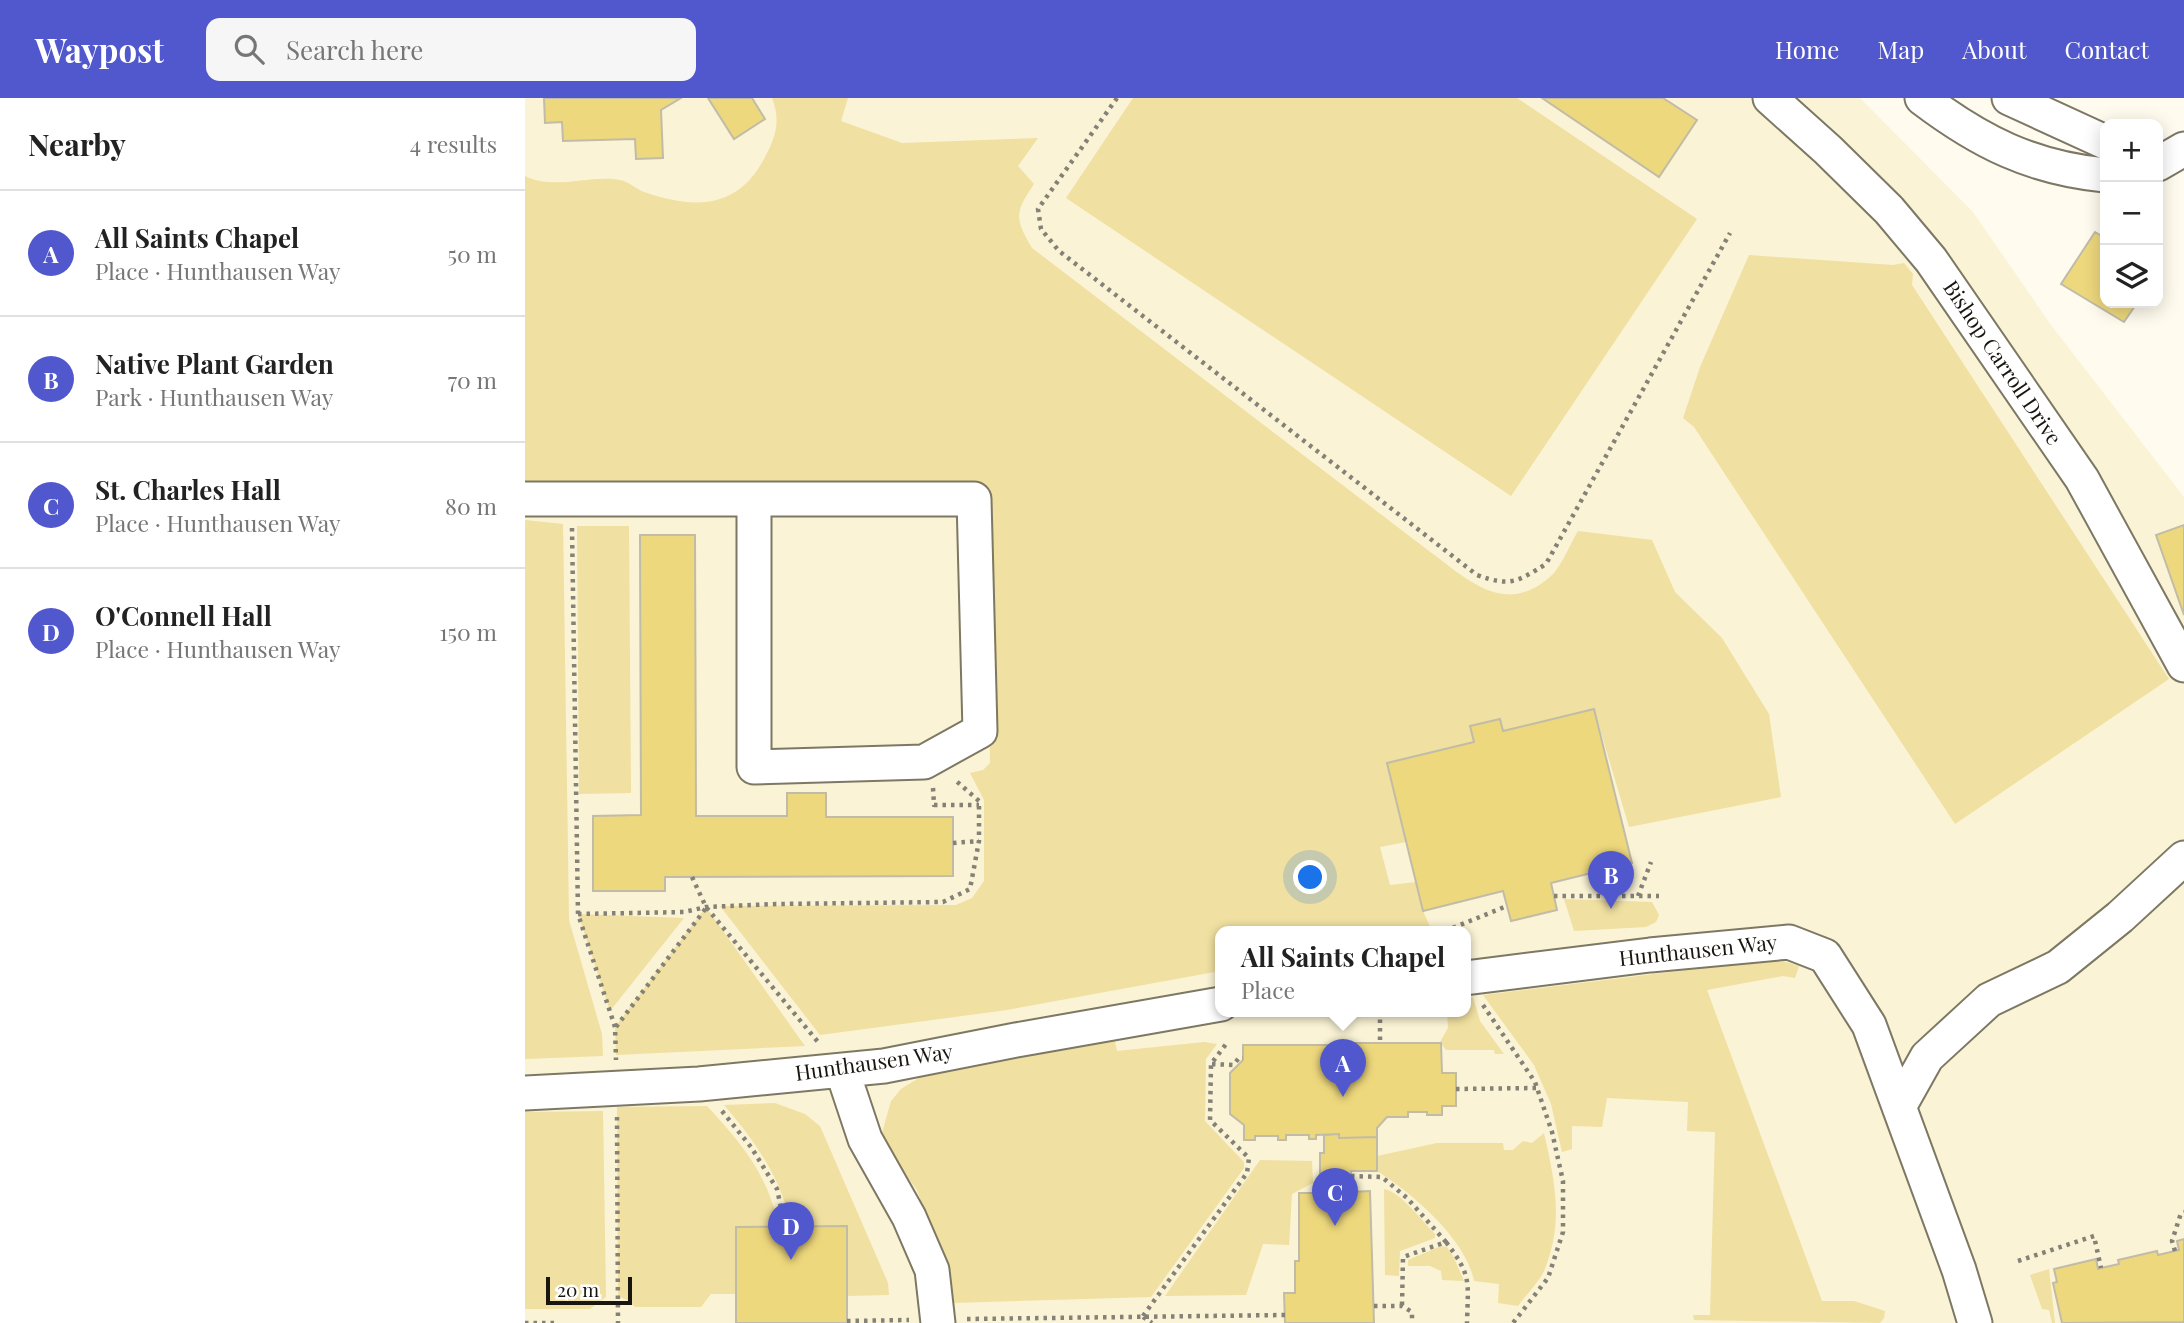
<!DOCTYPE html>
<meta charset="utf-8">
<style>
:root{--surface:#fff;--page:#f6f6f6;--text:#222;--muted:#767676;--line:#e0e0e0;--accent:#5158ce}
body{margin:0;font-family:"Playfair Display",serif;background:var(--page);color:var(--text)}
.controls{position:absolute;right:21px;top:21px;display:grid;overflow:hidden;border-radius:14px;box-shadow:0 4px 18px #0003}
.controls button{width:63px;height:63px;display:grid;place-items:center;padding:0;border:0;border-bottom:2px solid var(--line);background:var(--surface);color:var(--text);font:35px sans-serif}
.scale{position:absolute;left:21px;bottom:18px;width:86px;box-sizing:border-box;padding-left:7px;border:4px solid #18160e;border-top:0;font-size:19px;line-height:24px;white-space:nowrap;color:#18160e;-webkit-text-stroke:5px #fff;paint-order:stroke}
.you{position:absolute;left:786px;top:780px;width:24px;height:24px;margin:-18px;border:5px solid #fff;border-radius:50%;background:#1a73e8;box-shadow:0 0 0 10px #1a73e833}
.badge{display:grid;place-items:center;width:46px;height:46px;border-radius:50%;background:var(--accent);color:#fff;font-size:23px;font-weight:700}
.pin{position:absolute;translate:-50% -58px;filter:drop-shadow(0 2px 4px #0008)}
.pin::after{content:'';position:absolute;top:37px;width:24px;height:21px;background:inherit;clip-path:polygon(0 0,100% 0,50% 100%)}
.popup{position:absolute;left:690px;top:828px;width:256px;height:91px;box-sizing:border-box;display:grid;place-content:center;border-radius:14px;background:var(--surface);filter:drop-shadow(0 2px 5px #0005);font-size:23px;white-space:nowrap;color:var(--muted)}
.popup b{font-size:26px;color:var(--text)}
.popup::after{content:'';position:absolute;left:50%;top:100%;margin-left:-14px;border:14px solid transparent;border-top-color:var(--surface)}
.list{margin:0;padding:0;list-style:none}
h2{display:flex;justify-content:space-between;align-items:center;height:91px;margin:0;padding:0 28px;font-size:30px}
h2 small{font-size:23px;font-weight:400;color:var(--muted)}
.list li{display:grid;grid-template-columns:46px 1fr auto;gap:21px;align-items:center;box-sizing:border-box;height:126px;padding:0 28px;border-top:2px solid var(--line)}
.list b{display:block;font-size:26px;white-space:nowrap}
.list p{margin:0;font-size:23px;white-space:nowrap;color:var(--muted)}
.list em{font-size:23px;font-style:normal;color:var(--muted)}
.icon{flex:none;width:38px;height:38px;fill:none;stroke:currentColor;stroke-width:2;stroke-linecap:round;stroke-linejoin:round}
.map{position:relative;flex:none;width:1659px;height:1225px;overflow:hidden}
header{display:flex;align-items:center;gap:42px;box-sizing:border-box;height:98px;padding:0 35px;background:var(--accent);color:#fff}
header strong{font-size:33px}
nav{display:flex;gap:38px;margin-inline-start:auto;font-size:24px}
.search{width:490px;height:63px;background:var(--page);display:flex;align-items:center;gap:18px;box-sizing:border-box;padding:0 24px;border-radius:14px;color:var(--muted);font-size:26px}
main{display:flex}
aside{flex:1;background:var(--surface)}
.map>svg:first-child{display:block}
</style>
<header>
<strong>Waypost</strong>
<div class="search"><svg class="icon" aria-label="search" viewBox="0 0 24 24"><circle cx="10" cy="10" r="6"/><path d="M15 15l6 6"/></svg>Search here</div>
<nav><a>Home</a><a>Map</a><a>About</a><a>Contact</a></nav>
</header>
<main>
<aside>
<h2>Nearby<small>4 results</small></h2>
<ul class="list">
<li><span class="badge">A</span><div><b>All Saints Chapel</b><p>Place · Hunthausen Way</p></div><em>50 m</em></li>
<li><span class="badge">B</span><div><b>Native Plant Garden</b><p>Park · Hunthausen Way</p></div><em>70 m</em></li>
<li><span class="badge">C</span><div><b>St. Charles Hall</b><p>Place · Hunthausen Way</p></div><em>80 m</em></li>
<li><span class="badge">D</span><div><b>O'Connell Hall</b><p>Place · Hunthausen Way</p></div><em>150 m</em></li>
</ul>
</aside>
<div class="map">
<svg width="1659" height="1225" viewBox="0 0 1659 1225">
<rect width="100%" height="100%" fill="#fffbee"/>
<path fill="#faf3d5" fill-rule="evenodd" d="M 0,0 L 1335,0 L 1448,114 L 1526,227 L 1659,399 L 1659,1225 L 0,1225 ZM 696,833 L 940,833 L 940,913 L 696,913 Z"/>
<path fill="#f0e0a1" d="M 247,0 L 323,0 L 316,23 L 377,45 L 513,40 L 493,68 L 509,86 C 490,114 489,120 507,150 L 900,450 C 941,480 980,522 1028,476 C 1038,465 1045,446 1053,433 L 1127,442 L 1150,494 L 1197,540 L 1244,616 L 1256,699 L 1104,729 L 1069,611 L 978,633 L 975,621 L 945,628 L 949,644 L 862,665 L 881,744 L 855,749 L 865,787 L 891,784 L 898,813 L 906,831 L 901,833 L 696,833 L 695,873 L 482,912 L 295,937 L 195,808 L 431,807 L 447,800 L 459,783 L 459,702 L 445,675 L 458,672 L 465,665 L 461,396 L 453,388 L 440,383 L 0,388 L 0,78 C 30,93 65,76 95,82 C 103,83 111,91 119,94 C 168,111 212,112 239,61 C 251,39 256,23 247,0 Z
M 608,0 L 992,0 L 1172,121 L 986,398 L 541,100 Z
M 1224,157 L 1368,167 L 1379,165 L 1388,176 L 1387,187 L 1644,581 L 1430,726 L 1169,329 L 1158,320 L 1175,269 Z
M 0,422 L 38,426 L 44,822 L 77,936 L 78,958 L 0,961 Z
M 52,428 L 104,428 L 106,695 L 54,696 Z
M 1039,801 L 1127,804 L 1134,817 L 1131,824 L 1121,829 L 1049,833 Z
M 181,809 L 280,948 L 91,957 L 90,929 Z
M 53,816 L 159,820 L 85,913 Z
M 1235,863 L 1258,863 L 1274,868 L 1270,880 L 1258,878 L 1182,892 L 1297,1203 L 1329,1203 L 1360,1213 L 1359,1220 L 1355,1225 L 1169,1222 L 1168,1217 L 1185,1217 L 1190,1034 L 1162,1033 L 1163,1004 L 1082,1000 L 1077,1029 L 1047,1028 L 1047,1051 L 1037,1054 L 1026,1006 L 1009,967 L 958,897 Z
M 948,899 L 955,923 L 979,956 L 970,956 L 969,952 L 921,952 L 915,944 L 923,930 L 922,913 L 940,913 L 941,900 Z
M 589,939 L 592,953 L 679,944 L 692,946 L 681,961 L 680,1023 L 719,1064 L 719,1070 L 626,1199 L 427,1205 L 419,1167 L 392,1092 L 361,1050 L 357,1035 L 366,1003 L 376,991 L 407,972 Z
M 250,1005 L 280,1016 L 295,1028 L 363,1185 L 364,1197 L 322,1198 L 322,1128 L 266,1128 C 257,1081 230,1043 199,1007 Z
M 182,1008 C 218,1047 242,1076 254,1128 L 211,1129 L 211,1196 L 186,1196 L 176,1209 L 110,1209 L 104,1203 L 93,1198 L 92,1009 Z
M 78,1013 L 81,1199 L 65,1211 L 0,1211 L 0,1014 Z
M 1019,1035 C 1030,1083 1039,1125 1019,1173 C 1013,1185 1001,1197 993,1208 L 973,1205 L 974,1186 L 949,1183 C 941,1141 887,1095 852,1073 L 852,1058 L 912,1045 L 978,1045 L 979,1052 L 988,1052 L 998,1043 L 1007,1045 Z
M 735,1062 L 787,1063 L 788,1085 L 767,1096 L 764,1147 L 738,1146 L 721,1197 L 640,1198 Z
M 859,1091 C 876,1094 898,1124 910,1136 L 910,1140 L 875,1153 L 874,1178 L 860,1177 Z
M 916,1148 L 922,1149 L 929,1160 L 939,1183 L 917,1182 L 916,1173 L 905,1168 L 883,1168 L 883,1162 Z
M 1524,1171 L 1530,1225 L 1527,1225 L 1524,1212 L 1517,1211 L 1505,1177 Z"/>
<path fill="#eed87d" stroke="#c1bca7" stroke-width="2" d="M 19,0 L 156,0 L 136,12 L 138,60 L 111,61 L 110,41 L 38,43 L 37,24 L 20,25 Z
M 183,0 L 227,0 L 240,21 L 209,41 Z
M 1017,0 L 1138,0 L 1172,22 L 1134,79 Z
M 1570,134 L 1580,140 L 1580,205 L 1612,205 L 1599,224 L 1536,186 Z
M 1659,427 L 1659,517 L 1631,437 Z
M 115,437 L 170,437 L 171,718 L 262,718 L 262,695 L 301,695 L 301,719 L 428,719 L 428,778 L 140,779 L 140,793 L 68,793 L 68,718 L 116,717 Z
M 1069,611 L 1107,765 L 1026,785 L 1032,812 L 986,823 L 978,793 L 898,813 L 862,665 L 949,644 L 945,628 L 975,621 L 978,633 Z
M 809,945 L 916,945 L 917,975 L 931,975 L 931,1008 L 917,1008 L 917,1017 L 902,1017 L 902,1014 L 883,1014 L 883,1019 L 862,1019 L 852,1030 L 852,1039 L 814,1040 L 814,1036 L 791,1037 L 791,1041 L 784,1041 L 784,1037 L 761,1037 L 761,1042 L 753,1042 L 753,1038 L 730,1038 L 730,1042 L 719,1042 L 719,1027 L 705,1016 L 705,975 L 718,962 L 718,947 L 809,947 Z
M 814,1036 L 814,1040 L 852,1039 L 852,1073 L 826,1073 L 826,1094 L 845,1093 L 849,1225 L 760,1225 L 759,1195 L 770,1195 L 770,1163 L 774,1163 L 774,1095 L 795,1095 L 795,1055 L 799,1055 L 799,1037 Z
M 322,1128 L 322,1225 L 211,1225 L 211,1129 Z
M 1659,1141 L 1659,1224 L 1537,1225 L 1528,1185 L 1532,1184 L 1529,1171 L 1571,1161 L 1573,1171 L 1576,1170 L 1594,1166 L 1593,1162 L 1632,1153 L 1633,1157 L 1654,1152 L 1652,1143 Z"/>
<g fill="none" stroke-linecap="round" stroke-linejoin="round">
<defs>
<path id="minor" d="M 1245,0 L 1303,52 L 1364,112 L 1406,162 L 1557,381 L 1659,567
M 1397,0 C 1455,44 1507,70 1580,77
M 1484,0 L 1580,44
M 1633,66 L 1659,51
M 0,401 L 449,401 L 455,633 L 399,664 L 229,669 L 229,401
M 940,880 L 1125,857 L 1264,844 L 1300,858 L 1344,927 L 1434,1172 L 1450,1225
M 317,972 L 340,1041 L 384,1119 L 407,1172 L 413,1225
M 0,995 L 174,986 L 359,968 L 491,942 L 696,906
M 1374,1009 L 1402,959 L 1464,902 L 1533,869 L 1595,819 L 1659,760"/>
</defs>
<use href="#minor" stroke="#7d7864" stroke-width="37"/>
<path stroke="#848177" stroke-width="4.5" stroke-dasharray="3.5 5" stroke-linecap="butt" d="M 592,0 L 513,111 L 516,131 L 534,153 L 952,477 C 985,489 992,484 1021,466 L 1205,135
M 47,430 L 53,816 L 90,929 L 91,962
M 408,690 L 409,707 L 454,707
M 428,745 L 454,743
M 167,779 L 181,809 L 293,944
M 1029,798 L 1134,798
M 1113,798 L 1126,764
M 53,816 L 159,814 L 181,809 L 251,806 L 418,804 L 445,791 L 454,743 L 454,703 L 429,681
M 920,833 L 982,808
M 958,907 L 1010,984 L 1027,1034 L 1038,1083 L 1038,1134 L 1023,1180 L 988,1225
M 855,913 L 855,945
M 91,929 L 181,810
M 687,966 L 708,967 L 714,960 L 718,960
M 931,991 L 1012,990
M 197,1013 L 226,1049 L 252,1091 L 260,1128
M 92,1019 L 93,1225
M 826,1078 L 857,1079 L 882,1100 L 921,1144 L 878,1159 L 877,1208
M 921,1144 C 947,1178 943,1183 942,1225
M 1650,1153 L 1647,1143 L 1656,1115 L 1659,1114
M 1493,1163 L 1569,1138 L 1576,1170
M 849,1208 L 877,1208 L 887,1214 L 887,1225
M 618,1218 L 722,1075 L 724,1060 L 685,1022 L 686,966 L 701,946
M 618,1219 L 627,1225
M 442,1221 L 760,1217
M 322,1223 L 384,1222
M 0,1225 L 31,1225"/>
<use href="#minor" stroke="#fff" stroke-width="33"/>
</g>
<g text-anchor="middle" stroke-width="5" stroke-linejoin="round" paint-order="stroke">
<g font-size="21" fill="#18160e" stroke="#fff">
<text transform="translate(1477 265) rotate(56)" y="7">Bishop Carroll Drive</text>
<text transform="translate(1173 853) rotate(-6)" y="7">Hunthausen Way</text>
<text transform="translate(349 965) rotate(-8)" y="7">Hunthausen Way</text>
</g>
</g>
</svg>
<div class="controls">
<button>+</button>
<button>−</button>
<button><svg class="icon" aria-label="layers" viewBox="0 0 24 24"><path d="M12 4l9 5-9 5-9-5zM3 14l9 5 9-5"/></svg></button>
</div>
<div class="scale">20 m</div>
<div class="you"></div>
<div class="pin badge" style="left:818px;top:999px">A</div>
<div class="popup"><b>All Saints Chapel</b>Place</div>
<div class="pin badge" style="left:1086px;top:811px">B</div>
<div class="pin badge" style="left:810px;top:1128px">C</div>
<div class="pin badge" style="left:266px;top:1162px">D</div>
</div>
</main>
